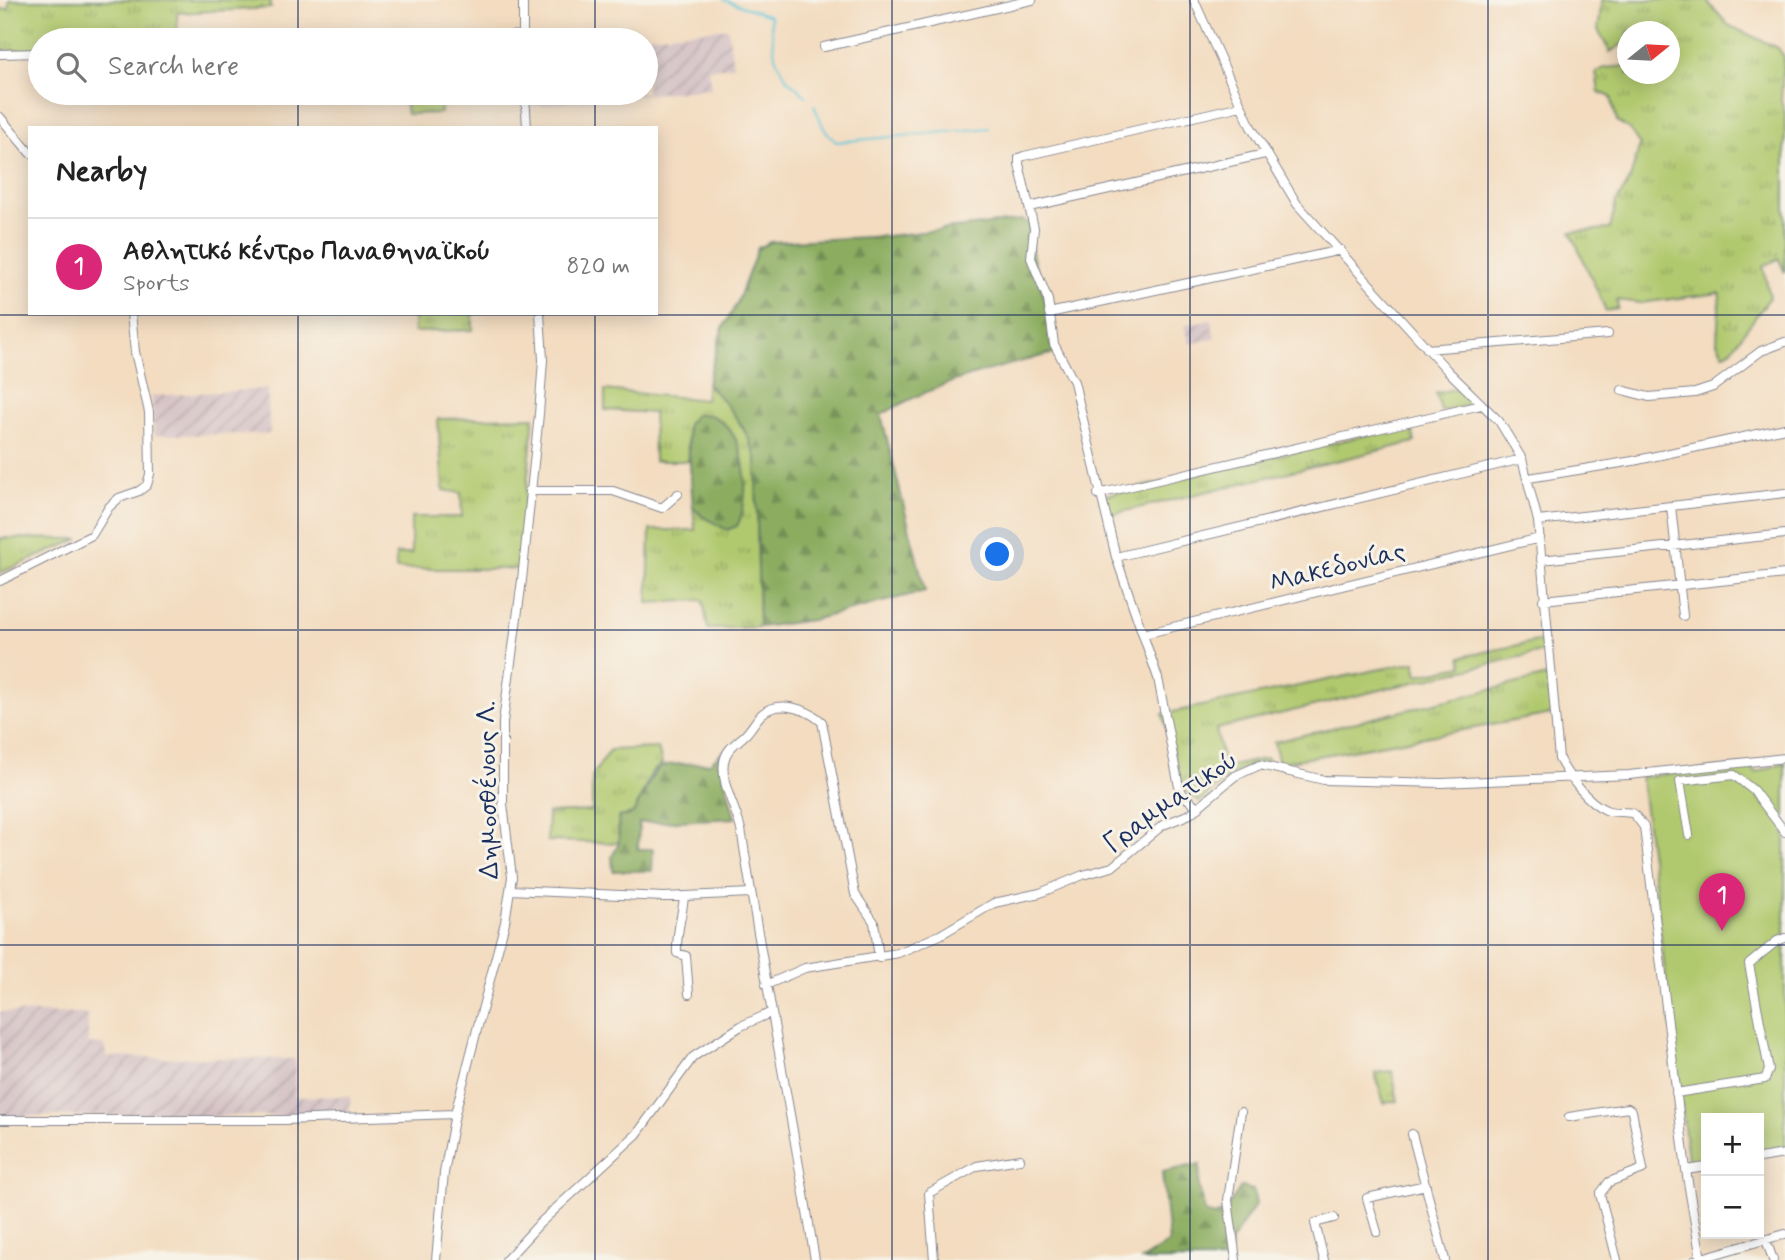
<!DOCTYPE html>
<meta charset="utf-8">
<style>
:root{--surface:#fff;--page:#f2f2f2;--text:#222;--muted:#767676;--line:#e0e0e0;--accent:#db2777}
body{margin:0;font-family:Mynerve,sans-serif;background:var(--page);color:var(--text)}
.controls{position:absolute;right:21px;bottom:21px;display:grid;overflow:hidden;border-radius:0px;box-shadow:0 4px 18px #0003}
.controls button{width:63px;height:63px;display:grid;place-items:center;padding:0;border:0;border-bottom:2px solid var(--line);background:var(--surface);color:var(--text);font:35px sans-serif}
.compass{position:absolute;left:1617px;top:21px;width:63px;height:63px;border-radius:50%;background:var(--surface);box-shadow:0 4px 18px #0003;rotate:72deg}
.you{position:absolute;left:998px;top:555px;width:24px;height:24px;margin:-18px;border:5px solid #fff;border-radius:50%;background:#1a73e8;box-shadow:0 0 0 10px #1a73e833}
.badge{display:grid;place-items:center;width:46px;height:46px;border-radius:50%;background:var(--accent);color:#fff;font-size:23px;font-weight:700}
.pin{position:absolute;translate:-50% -58px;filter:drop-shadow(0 2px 4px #0008)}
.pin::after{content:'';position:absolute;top:37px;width:24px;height:21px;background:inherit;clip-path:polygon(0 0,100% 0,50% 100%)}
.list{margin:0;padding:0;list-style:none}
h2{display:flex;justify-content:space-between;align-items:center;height:91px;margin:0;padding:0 28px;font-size:30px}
h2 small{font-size:23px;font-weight:400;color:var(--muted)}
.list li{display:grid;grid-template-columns:46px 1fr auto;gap:21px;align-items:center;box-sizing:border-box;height:98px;padding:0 28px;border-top:2px solid var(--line)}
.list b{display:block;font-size:26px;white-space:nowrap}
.list p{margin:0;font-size:23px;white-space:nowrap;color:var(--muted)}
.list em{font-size:23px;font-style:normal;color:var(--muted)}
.icon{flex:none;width:38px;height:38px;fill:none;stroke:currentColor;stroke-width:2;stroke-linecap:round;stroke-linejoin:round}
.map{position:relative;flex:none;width:1785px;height:1260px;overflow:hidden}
.search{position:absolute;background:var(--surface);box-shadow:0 4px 18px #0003;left:28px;top:28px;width:630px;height:77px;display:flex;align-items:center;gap:18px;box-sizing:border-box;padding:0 24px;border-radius:38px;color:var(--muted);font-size:26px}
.panel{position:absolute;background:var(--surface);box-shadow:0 4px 18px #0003;left:28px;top:126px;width:630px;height:189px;border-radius:0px}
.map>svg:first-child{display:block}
</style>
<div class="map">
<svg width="1785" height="1260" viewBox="0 0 1785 1260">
<defs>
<pattern id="industrial-furrows" width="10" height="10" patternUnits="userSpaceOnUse" patternTransform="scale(1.75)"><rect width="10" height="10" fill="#d2bec2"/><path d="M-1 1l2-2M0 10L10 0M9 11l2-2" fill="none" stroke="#aa9ba1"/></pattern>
<pattern id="grass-tufts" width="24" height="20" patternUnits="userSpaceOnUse" patternTransform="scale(1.75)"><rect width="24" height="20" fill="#b1c96e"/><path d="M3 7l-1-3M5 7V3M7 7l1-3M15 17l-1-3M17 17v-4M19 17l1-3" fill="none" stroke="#8fa45e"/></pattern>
<pattern id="forest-firs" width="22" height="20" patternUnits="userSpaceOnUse" patternTransform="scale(1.75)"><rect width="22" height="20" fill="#8cad61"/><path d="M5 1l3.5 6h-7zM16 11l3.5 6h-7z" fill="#728d53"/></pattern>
</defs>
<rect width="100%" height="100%" fill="#f7f3e8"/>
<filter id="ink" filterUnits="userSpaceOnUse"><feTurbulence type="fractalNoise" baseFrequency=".0143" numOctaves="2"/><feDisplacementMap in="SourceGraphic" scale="14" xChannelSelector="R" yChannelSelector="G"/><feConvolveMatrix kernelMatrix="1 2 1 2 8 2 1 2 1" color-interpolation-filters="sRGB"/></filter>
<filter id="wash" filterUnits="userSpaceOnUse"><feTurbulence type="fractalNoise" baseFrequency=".00686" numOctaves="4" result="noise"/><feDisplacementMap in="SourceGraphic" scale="28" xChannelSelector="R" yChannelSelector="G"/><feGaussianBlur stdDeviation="1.57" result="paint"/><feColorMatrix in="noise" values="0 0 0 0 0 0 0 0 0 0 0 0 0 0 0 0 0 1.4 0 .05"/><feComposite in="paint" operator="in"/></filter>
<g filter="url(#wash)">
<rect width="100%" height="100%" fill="#f3dcc0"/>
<path fill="url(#industrial-furrows)" d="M 728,28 L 733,66 L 708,69 L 711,88 L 533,106 L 532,93 L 646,93 L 646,40 L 609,40 Z
M 1211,319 L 1215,338 L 1190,344 L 1185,325 Z
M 267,389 L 270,434 L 154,435 L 152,396 Z
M 0,1012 L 88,1014 L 88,1044 L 105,1045 L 106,1057 L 295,1059 L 295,1097 L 350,1096 L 350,1113 L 284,1116 L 0,1116 Z"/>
<path fill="url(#grass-tufts)" stroke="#667c66" stroke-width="2" d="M 9,0 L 270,0 L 271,8 L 177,13 L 178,40 L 40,40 L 40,50 L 0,50 L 0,9 L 9,9 Z
M 1602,0 L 1706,0 L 1728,25 L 1778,48 L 1784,57 L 1781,101 L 1785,113 L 1785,273 L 1779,259 L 1763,266 L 1770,297 L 1732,349 L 1723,354 L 1717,342 L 1720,293 L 1640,303 L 1617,300 L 1618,309 L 1606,311 L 1571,232 L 1610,229 L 1616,203 L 1629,182 L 1640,145 L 1630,130 L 1617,121 L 1611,97 L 1599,92 L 1596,73 L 1604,68 L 1627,66 L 1628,74 L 1670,74 L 1670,32 L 1628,32 L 1627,41 L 1610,52 L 1598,30 Z
M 404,93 L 440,93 L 441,113 L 407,114 Z
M 414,313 L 473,313 L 473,330 L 414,332 Z
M 707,384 C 729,405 748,430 756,458 L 759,627 L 708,629 L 703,600 L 648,603 L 650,530 L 695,530 L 693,507 L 702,516 L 687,424 L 688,461 L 654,461 L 653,413 L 605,410 L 605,390 L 705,400 Z
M 1459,388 L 1473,404 L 1441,411 L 1436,393 Z
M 534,417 L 518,569 L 396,569 L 396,554 L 411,554 L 411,517 L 462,517 L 461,493 L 443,490 L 438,419 Z
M 1411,425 L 1415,442 L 1108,515 L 1102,496 Z
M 0,538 L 79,539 L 0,573 Z
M 1538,641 L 1544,645 L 1545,651 L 1216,729 L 1224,768 L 1267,758 L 1267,762 C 1239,765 1220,783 1200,802 L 1182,787 L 1163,714 L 1415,662 L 1418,675 L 1463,666 L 1461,657 Z
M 1547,676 L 1552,714 L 1279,763 L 1274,742 Z
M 658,748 L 662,764 L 652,772 L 633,814 L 618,817 L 619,843 L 547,841 L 548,813 L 592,811 L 592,776 L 610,750 Z
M 1392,1071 L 1398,1101 L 1384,1103 L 1375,1073 Z"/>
<path fill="url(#forest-firs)" stroke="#546e60" stroke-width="2" d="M 1023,220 L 1030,224 C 1028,254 1041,280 1047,310 C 1050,326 1046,338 1055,353 C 994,368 936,382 881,415 L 925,591 L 812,620 L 759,627 L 756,458 C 748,430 729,405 707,384 L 722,330 L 737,303 L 758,248 L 770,242 L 888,236 Z
M 695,415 C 700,415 708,414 712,416 C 748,430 752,497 737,526 L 727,530 L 702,516 L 693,507 L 687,424 Z
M 722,752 L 721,765 L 735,818 L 639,823 L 638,849 L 653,849 L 652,871 L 613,871 L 612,857 L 619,843 L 618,817 L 633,814 C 662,760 646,765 710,763 Z
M 1200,1164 L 1199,1187 L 1205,1212 L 1214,1216 L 1224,1212 L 1241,1187 L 1253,1190 L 1256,1204 L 1231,1241 L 1229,1260 L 1142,1260 L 1169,1242 L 1162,1172 Z"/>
<path fill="#b1c96e" stroke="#667c66" stroke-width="2" d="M 1785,762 L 1785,1150 L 1759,1155 L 1759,1118 L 1706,1118 L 1706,1164 L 1690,1164 L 1688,1158 L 1641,777 L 1749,765 L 1756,773 Z"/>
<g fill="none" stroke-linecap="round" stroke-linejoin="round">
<path stroke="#5cc4d9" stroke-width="2" d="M 724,0 L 770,16 L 775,57 L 787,79 L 806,96
M 814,105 L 824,129 L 836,142 L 989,128"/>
</g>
</g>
<g filter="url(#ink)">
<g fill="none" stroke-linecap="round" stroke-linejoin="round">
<defs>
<path id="minor" d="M 523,0 L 523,37
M 1194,0 L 1251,127 L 1297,204 L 1447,370 L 1499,421 L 1522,459 L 1538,521 L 1559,759 C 1568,776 1588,803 1606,810 C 1615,814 1625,810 1634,814 L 1644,827 L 1686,1170
M 433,40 L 523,35
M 824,47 L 1032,0
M 0,54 L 40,53
M 525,93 L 527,128
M 0,117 L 30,153
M 1029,207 L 1265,154
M 1049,313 L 1341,250
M 1427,349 L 1608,334
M 1622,390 L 1649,397 L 1695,393 L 1713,387 L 1761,351 L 1785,342
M 1529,478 L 1633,461 L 1785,428
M 529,491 L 613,491 L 662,508 L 678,494
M 1098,494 L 1481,405
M 1671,506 L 1785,493
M 1538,521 L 1671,506 L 1683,616
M 1116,557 L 1522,459
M 1541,560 L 1785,534
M 0,581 L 92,535 L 109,507 L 119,498 L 139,491 L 147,485 L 150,474 L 149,412 L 135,352 L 131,313
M 1543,600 L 1785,574
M 1144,634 L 1540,538
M 1199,808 L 1184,796 L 1179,787 L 1158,678 L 1116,557 L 1074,382 L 1054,344 L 1048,300 L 1031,258 L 1034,228 L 1019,164 L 1019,158 L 1024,156 L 1241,106
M 1689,835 L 1680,781 L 1734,775 L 1753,790 L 1785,832
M 510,890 L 664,897 L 751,893
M 684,897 C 682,917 676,933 677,953 L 686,956 L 689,994
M 766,985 L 805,968 L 898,953 L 940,935 L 994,903 L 1040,893 L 1083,875 L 1112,867 L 1163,825 L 1190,814 L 1235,776 L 1260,765 L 1324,780 L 1442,783 L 1629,775 L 1785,758
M 1676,1093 L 1765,1079 L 1769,1070 L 1749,964 L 1777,941 L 1785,938
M 1569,1117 L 1628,1108 L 1632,1111 L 1643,1169 L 1609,1182 L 1600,1194 L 1617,1260
M 0,1120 L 284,1120 L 455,1114
M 1412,1134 L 1445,1260
M 1759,1158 L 1785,1154
M 1377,1232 L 1367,1198 L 1426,1185
M 1766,1240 L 1773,1260
M 1701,1259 L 1686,1170 L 1706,1167
M 436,1260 L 444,1173 L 455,1114 L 505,922 L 512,877 L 503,804 L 503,722 L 522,580 L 539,414 L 543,360 L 540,313
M 506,1260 L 540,1223 L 637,1134 L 693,1057 L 741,1026 L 770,1013
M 815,1260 C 792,1118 764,977 742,835 C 739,812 720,786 724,762 C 726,748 737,743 746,734 C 752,728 756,719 763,713 C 780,700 808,709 822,722 L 855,894 L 874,922 L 879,958
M 934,1260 L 929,1193 L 977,1166 L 1020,1159
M 1236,1260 L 1228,1200 L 1241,1112
M 1324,1260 L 1315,1223 L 1334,1218
M 1695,1260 L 1785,1234"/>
</defs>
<use href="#minor" stroke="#87868f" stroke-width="10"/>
<use href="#minor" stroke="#fff" stroke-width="8"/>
</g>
</g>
<path fill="none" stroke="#1b2f5e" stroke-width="2" stroke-opacity="0.55" d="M 298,0 L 298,40M 595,0 L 595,40M 892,0 L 892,1260M 1190,0 L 1190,1260M 1488,0 L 1488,1260M 298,93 L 298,128M 595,93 L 595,128M 298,313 L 298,1260M 595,313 L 595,1260M 0,315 L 1785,315M 0,630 L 1785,630M 0,945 L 1785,945"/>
<g text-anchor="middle" stroke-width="6" stroke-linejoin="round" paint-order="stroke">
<g font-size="26" fill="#1b2f5e" stroke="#f7f3e8">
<text transform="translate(1337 566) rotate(-14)" y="9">Μακεδονίας</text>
<text transform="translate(487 790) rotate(-91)" y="9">Δημοσθένους Λ.</text>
<text transform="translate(1170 801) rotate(-35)" y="9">Γραμματικού</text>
</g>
</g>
</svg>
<div class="controls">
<button>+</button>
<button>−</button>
</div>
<svg class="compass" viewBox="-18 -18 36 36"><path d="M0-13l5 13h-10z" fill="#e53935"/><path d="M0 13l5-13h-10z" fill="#767676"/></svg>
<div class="you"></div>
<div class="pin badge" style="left:1722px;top:931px">1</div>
<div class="search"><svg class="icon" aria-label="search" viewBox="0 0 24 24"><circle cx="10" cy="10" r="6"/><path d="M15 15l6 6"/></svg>Search here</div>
<section class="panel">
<h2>Nearby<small></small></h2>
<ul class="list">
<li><span class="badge">1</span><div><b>Αθλητικό κέντρο Παναθηναϊκού</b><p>Sports</p></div><em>820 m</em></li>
</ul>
</section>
</div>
